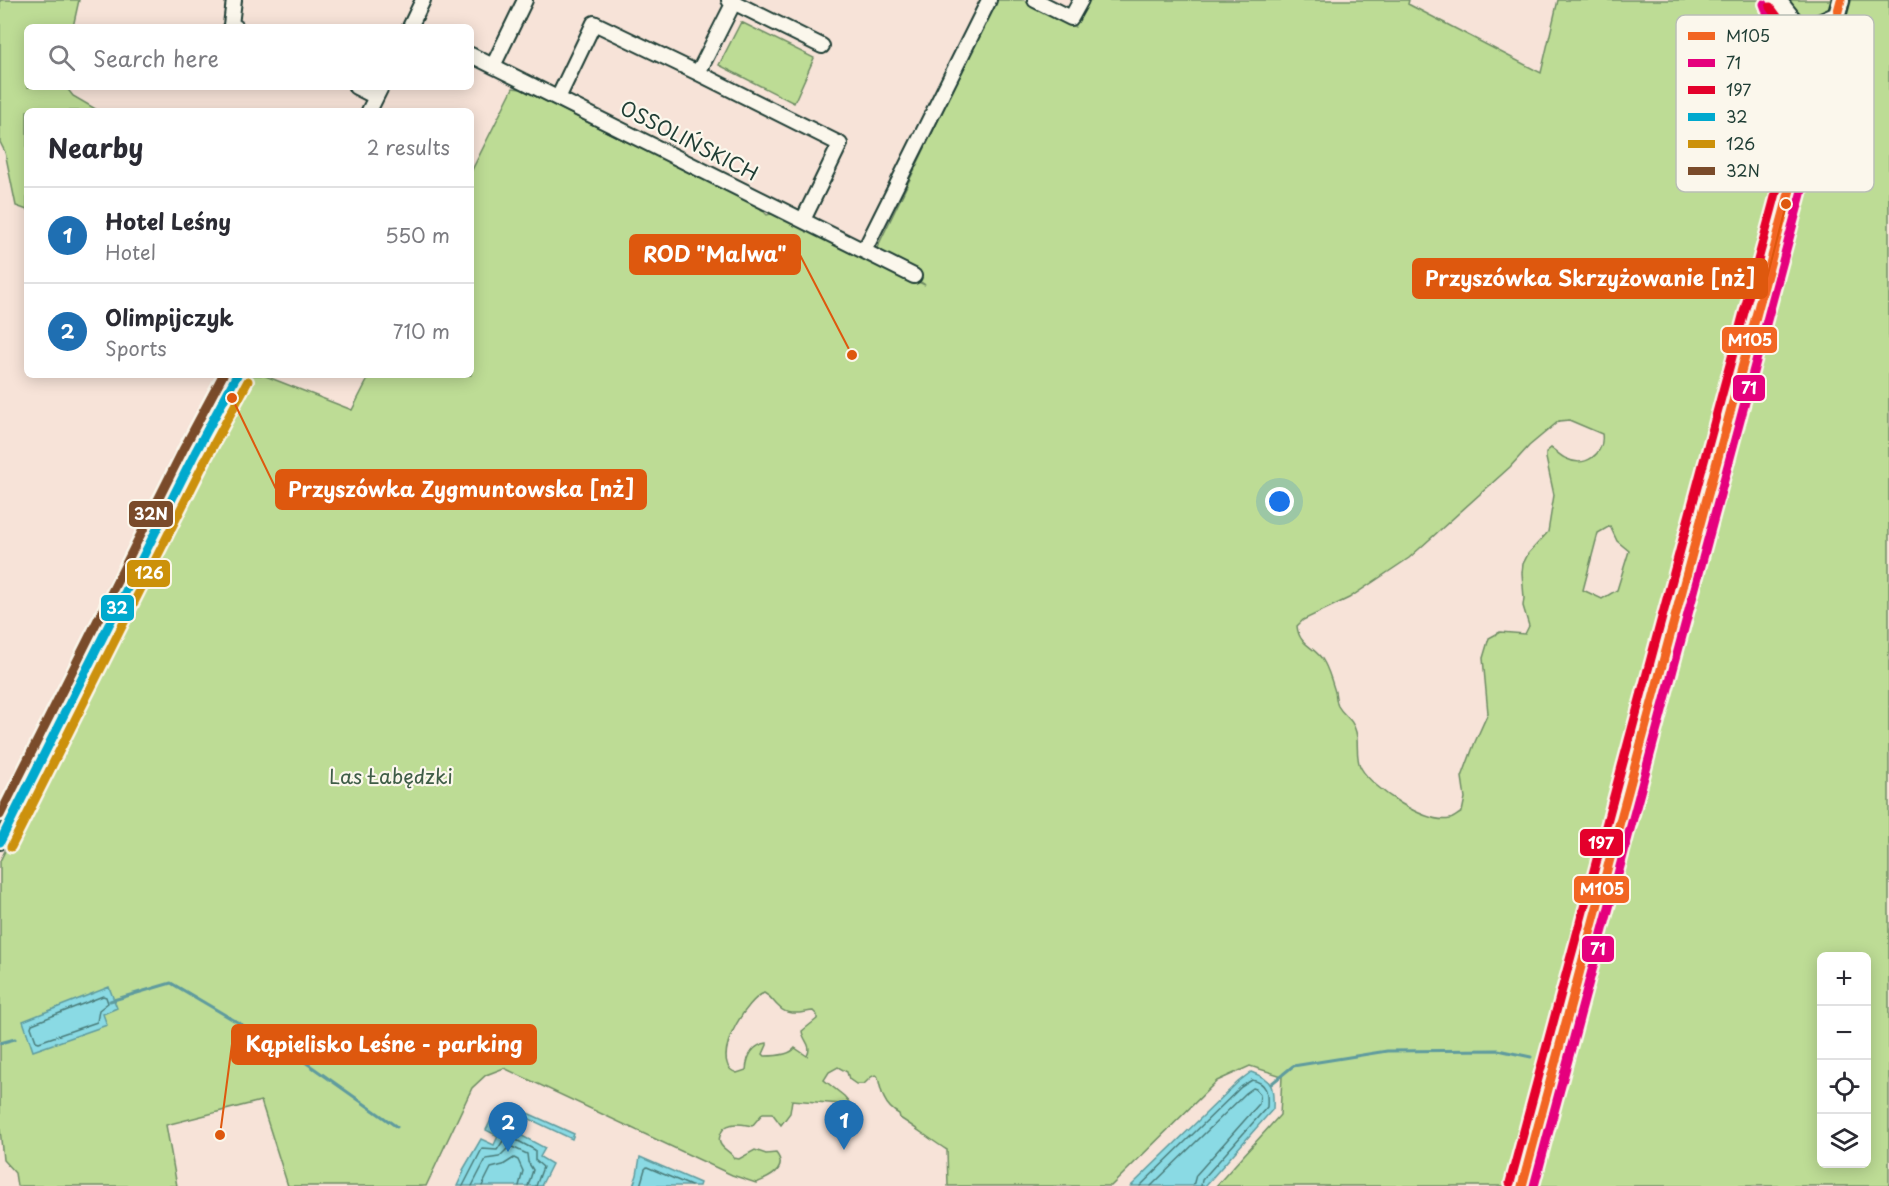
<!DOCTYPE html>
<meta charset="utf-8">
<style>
:root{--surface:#fff;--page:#f2f2f3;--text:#2b2b33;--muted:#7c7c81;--line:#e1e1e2;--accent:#1f6fb2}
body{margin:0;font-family:"Playpen Sans",sans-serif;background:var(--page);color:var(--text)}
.controls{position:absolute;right:18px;bottom:18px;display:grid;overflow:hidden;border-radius:9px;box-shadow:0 3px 15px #0003}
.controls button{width:54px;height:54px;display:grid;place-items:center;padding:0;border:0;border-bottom:2px solid var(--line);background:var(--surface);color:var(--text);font:30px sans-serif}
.you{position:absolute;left:1280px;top:502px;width:21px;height:21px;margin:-15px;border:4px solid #fff;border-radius:50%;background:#1a73e8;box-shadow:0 0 0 9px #1a73e833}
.badge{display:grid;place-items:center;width:39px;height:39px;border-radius:50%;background:var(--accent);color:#fff;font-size:20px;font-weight:700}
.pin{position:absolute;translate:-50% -50px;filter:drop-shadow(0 2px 3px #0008)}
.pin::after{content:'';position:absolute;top:32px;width:21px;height:18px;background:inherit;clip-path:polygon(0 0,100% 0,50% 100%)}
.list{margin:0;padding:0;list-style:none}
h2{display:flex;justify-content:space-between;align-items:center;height:78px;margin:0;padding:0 24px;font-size:26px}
h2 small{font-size:20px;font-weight:400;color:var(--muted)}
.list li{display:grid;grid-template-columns:39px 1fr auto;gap:18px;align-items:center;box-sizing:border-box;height:96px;padding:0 24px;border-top:2px solid var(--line)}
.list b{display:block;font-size:22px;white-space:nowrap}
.list p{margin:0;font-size:20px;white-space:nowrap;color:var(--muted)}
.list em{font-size:20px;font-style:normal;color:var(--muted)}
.icon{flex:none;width:33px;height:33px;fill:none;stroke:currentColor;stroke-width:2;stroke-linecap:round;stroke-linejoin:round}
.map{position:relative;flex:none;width:1889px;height:1186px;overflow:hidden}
.search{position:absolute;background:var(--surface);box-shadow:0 3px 15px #0003;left:24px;top:24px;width:450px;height:66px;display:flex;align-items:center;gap:15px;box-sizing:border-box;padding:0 21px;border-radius:9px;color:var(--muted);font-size:22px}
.panel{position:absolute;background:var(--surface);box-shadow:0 3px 15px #0003;left:24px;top:108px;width:450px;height:270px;border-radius:9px}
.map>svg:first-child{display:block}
</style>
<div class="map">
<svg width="1889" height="1186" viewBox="0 0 1889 1186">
<rect width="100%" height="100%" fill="#f7e3d8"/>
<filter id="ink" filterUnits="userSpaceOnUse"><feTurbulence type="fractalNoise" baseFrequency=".0167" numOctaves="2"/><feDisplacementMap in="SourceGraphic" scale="12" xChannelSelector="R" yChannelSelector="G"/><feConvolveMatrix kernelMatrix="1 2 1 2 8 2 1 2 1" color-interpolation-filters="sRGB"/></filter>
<g filter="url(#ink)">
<path fill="#bddc95" stroke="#6e8c64" stroke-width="1.5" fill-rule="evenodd" d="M 0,0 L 79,0 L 73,27 L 27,27 L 27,87 L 66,87 L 73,96 L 99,111 L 27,111 L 27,210 L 16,206 L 5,152 L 0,142 Z
M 996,0 L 1024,0 L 1075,27 L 1089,0 L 1409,0 L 1408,4 L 1541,73 L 1558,0 L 1889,0 L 1889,1186 L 1216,1186 L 1280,1115 L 1282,1076 L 1250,1066 L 1217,1081 L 1111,1186 L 948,1186 L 947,1150 C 931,1140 916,1128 900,1118 L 899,1114 C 884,1106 881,1092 878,1077 L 875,1075 L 871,1077 L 864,1084 L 856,1084 L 849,1079 L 847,1072 L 838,1067 L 829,1072 L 824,1080 L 844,1096 L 850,1103 L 848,1107 L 841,1104 L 792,1100 L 790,1113 L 781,1125 L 772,1113 L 763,1113 L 752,1126 C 740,1124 724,1120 720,1136 C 719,1139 719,1142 721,1145 C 724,1150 731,1152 734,1158 L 739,1159 L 755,1150 L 766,1154 L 776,1153 C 789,1169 769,1178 756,1183 L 732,1175 L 504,1068 L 486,1075 L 472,1088 L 426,1186 L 288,1186 L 261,1101 L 166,1125 L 177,1186 L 17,1186 L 15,1173 L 3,1160 L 0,1129 L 0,861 L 210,443 L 222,426 L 248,375 L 263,375 L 352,410 L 370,375 L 471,375 L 471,172 L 513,88 L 521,89 L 759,207 L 767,215 L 775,213 L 925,285 L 875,252 ZM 1569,420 L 1602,434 C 1605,454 1585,468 1567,459 C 1561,457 1556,451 1551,448 L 1546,452 L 1546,458 L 1554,495 L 1548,532 L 1528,554 L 1523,564 L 1522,573 L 1524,598 L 1523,606 L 1529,626 L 1525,634 L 1500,632 L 1489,638 L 1483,658 L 1488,713 L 1475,742 L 1462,777 L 1465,798 L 1462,812 C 1458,814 1454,818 1450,819 C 1425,824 1373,789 1361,768 C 1355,759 1359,743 1356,732 C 1352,717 1344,717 1338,706 C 1336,702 1336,696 1335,692 C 1332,682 1329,671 1324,662 C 1316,646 1299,647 1297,626 L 1303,620 L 1349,598 L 1409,558 L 1510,467 L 1529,446 L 1559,421 ZM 1610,526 L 1617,541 L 1629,551 L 1617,590 L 1602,599 L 1583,590 L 1598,533 ZM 1822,956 L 1866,956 L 1866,1164 L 1822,1164 ZM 764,993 C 772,997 773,1002 779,1007 C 788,1017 802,1012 813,1011 L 817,1015 L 817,1019 L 802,1031 C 803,1041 813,1045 807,1056 L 795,1048 C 790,1055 775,1056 765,1056 L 763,1054 L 767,1045 L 767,1043 C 752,1045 747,1056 746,1070 L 737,1073 C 732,1071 728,1069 727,1063 C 721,1044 746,1001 764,993 Z
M 741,22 L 814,58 L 794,103 L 719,65 Z"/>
<path fill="#8adae4" stroke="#5f9b9e" stroke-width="1.5" d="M 109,987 L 117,1008 L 103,1014 L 107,1025 L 33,1051 L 23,1021 Z
M 1251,1072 C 1273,1080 1274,1086 1273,1109 L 1205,1186 L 1131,1186 L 1238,1082 Z
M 523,1111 L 574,1134 L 572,1139 L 521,1115 Z
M 491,1120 L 501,1125 L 502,1124 L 507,1128 L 545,1148 L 540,1157 L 552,1164 L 541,1186 L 457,1186 L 464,1171 L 463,1170 L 481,1139 L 494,1145 L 498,1136 L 486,1130 Z
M 640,1157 L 700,1183 L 699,1186 L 633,1186 L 637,1175 Z"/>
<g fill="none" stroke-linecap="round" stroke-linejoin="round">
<path stroke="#4a7c7a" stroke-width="1.5" d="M 103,996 L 106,997 L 108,1003 L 99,1010 L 97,1022 L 39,1042 L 36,1041 L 31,1027 L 32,1024 Z
M 463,1186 L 482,1149 L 497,1150 L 507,1135 L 535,1150 L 535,1160 L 543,1167 L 536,1186
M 472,1186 L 486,1159 L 499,1157 L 510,1146 L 527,1154 L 528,1162 L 533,1170 L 528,1186
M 482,1186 L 491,1168 L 503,1165 L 514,1158 L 518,1160 L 523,1171 L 519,1186
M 640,1186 L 645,1169 L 647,1167 L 691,1186
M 1140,1186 L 1241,1087 L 1252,1080 C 1267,1083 1268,1092 1267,1107 L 1202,1180 L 1201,1186
M 1151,1186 L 1246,1093 L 1253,1088 L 1256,1089 L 1260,1095 L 1259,1104 L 1196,1175 L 1193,1186"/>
<path stroke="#5f9b9e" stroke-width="3" d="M 110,1001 L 171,983 L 305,1062 L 397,1127
M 0,1043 L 15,1039
M 1271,1084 L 1293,1066 L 1387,1051 L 1498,1050 L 1531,1057"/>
<defs>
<path id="minor" d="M 234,0 L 231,25 L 236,27
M 729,0 L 822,46
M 1035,0 L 1071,18 L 1081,0
M 1775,0 L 1794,52 L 1811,112
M 1779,0 L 1798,24 L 1824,61
M 1798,24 L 1817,23 L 1837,14
M 410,27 L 423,0
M 471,55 L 914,276
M 493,66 L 525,0
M 698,73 L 840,144 L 803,220
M 356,87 L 376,97
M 558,98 L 594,23 L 698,73 L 734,2
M 369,111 L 381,87
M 864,251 L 989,0
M 0,842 L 195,453 L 237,375"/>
<path id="major" d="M 1522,1186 L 1841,0"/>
</defs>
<use href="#minor" stroke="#1f3d34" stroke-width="18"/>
<use href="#major" stroke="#1f3d34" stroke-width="21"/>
<use href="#minor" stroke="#fbf7ec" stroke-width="14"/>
<use href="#major" stroke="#fbf7ec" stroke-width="16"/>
<defs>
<path id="bus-1" d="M 1522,1186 L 1841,0"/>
<path id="bus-2" d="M 1764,4 L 1783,56 L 1799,114
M 1534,1186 L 1836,64"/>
<path id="bus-3" d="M 1510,1183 L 1811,63 L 1770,7"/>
<path id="bus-4" d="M 0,842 L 195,453 L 237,375"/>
<path id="bus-5" d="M 11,847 L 206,459 L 248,381"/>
<path id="bus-6" d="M 0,815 L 184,448 L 223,375"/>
</defs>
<use href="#bus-1" stroke="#fbf7ec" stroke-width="14"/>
<use href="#bus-2" stroke="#fbf7ec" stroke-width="14"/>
<use href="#bus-3" stroke="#fbf7ec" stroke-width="14"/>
<use href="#bus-4" stroke="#fbf7ec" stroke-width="14"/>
<use href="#bus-5" stroke="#fbf7ec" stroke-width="14"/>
<use href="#bus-6" stroke="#fbf7ec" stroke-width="14"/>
<use href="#bus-1" stroke="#f26522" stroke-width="9"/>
<use href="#bus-2" stroke="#e5007d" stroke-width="9"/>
<use href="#bus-3" stroke="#e4002b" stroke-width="9"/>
<use href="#bus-4" stroke="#00a9ce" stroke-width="9"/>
<use href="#bus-5" stroke="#cc910a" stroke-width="9"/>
<use href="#bus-6" stroke="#7a4b2a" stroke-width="9"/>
</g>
</g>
<g text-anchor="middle" stroke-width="4.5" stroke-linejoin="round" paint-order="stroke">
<g font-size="20" fill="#1f3d34" stroke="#fbf7ec">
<text transform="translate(689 141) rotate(27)" y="7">OSSOLIŃSKICH</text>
</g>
<g font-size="20" fill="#3f5d47" stroke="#fbf7ec">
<text x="391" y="784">Las Łabędzki</text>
</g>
</g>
<rect x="1676" y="15" width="198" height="177" rx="9" fill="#fbf7ec" stroke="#b9bfb5" stroke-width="1.5"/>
<rect x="1688" y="32" width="27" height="8" fill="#f26522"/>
<rect x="1688" y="59" width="27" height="8" fill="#e5007d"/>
<rect x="1688" y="86" width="27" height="8" fill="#e4002b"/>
<rect x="1688" y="113" width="27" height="8" fill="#00a9ce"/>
<rect x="1688" y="140" width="27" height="8" fill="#cc910a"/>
<rect x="1688" y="167" width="27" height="8" fill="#7a4b2a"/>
<g font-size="16" fill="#1f3d34">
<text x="1726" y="42">M105</text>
<text x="1726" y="69">71</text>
<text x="1726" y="96">197</text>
<text x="1726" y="123">32</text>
<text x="1726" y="150">126</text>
<text x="1726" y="177">32N</text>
</g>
<path fill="none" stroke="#de580e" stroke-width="2" d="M852 355L800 255M1786 204L1767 278M232 398L276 489M220 1135L232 1044"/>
<g fill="#de580e" stroke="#fbf7ec" stroke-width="2">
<circle cx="852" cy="355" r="6"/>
<circle cx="1786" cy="204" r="6"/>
<circle cx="232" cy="398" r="6"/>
<circle cx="220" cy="1135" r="6"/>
</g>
<g fill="#de580e" stroke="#de580e" stroke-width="2">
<rect x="630" y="235" width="170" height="39" rx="6"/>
<rect x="1413" y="259" width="354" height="39" rx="6"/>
<rect x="276" y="470" width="370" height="39" rx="6"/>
<rect x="232" y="1025" width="304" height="39" rx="6"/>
</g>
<g font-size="21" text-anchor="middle" font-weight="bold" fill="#fff">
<text x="715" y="262">ROD "Malwa"</text>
<text x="1590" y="286">Przyszówka Skrzyżowanie [nż]</text>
<text x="461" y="497">Przyszówka Zygmuntowska [nż]</text>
<text x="384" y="1052">Kąpielisko Leśne - parking</text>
</g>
<g stroke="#fbf7ec" stroke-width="2">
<rect x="1721" y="326" width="57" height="28" rx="6" fill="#f26522"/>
<rect x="1732" y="374" width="34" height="28" rx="6" fill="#e5007d"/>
<rect x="128" y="500" width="46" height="28" rx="6" fill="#7a4b2a"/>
<rect x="126" y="559" width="45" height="29" rx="6" fill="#cc910a"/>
<rect x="100" y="594" width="35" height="28" rx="6" fill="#00a9ce"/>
<rect x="1579" y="828" width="45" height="29" rx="6" fill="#e4002b"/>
<rect x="1573" y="875" width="57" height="29" rx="6" fill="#f26522"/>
<rect x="1581" y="935" width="34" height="28" rx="6" fill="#e5007d"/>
</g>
<g font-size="16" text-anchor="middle" font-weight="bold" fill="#fff">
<text x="1750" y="346">M105</text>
<text x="1749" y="394">71</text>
<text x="151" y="520">32N</text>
<text x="149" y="579">126</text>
<text x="117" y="614">32</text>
<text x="1601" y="849">197</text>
<text x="1602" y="895">M105</text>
<text x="1598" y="955">71</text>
</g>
</svg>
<div class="controls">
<button>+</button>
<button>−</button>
<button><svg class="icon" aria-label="locate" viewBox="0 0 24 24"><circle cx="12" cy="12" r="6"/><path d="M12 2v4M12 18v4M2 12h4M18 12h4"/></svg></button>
<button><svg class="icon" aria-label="layers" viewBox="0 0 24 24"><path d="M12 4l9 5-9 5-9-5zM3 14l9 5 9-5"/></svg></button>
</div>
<div class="you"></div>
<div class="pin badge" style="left:844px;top:1150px">1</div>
<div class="pin badge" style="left:508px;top:1152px">2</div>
<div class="search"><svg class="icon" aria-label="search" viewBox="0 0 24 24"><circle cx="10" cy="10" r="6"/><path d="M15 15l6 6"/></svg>Search here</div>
<section class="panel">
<h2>Nearby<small>2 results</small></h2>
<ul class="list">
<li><span class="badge">1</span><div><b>Hotel Leśny</b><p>Hotel</p></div><em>550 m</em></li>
<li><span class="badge">2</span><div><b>Olimpijczyk</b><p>Sports</p></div><em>710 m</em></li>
</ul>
</section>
</div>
